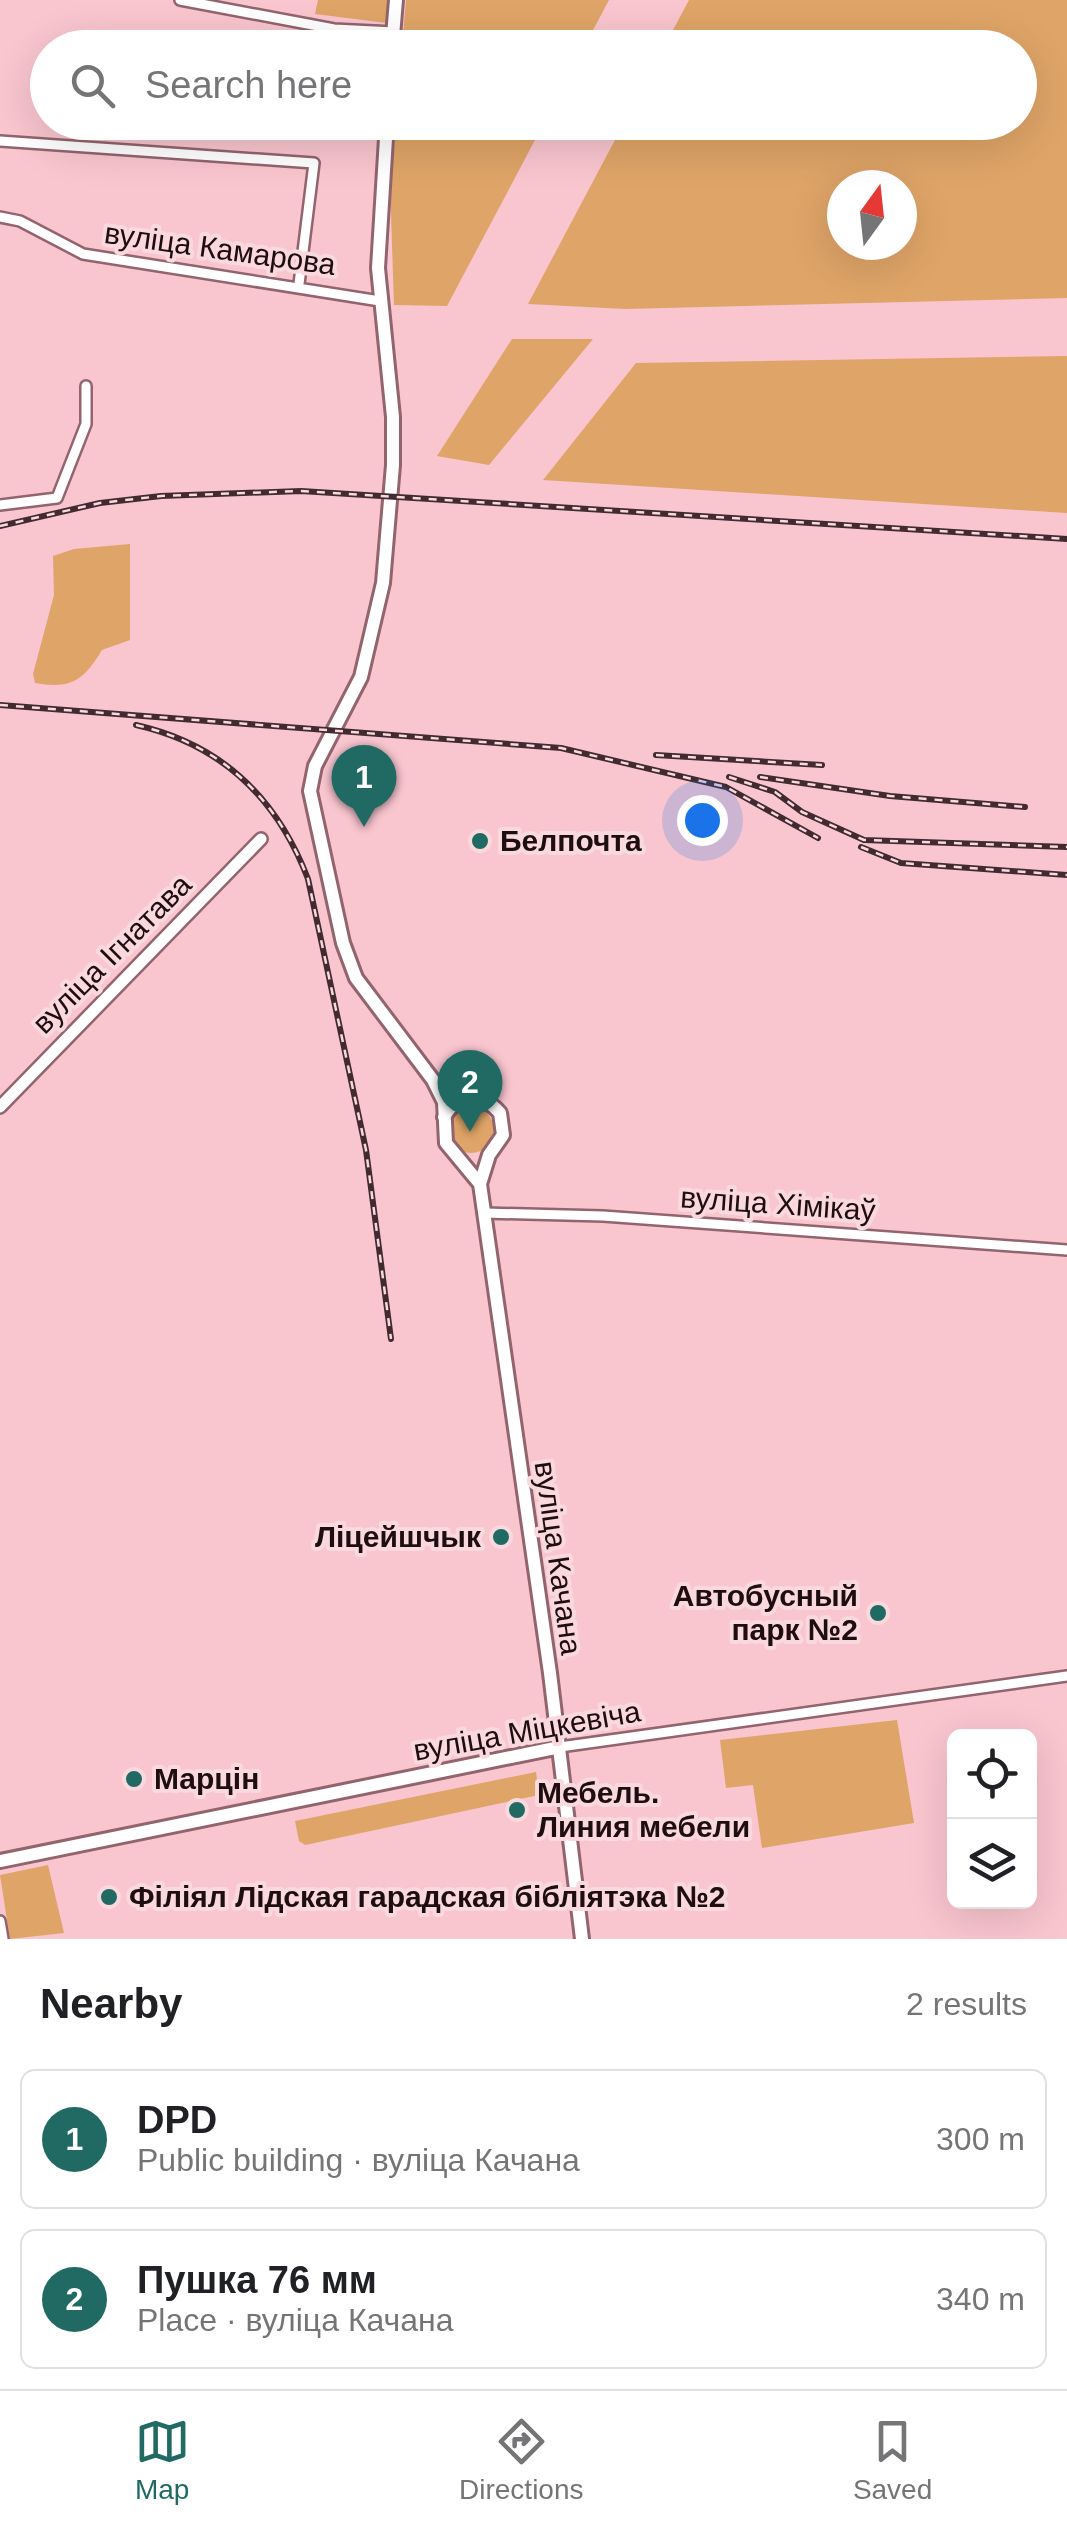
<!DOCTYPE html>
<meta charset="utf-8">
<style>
:root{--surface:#fff;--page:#f2f2f2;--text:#202124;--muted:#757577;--line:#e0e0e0;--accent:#216a63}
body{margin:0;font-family:Helvetica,sans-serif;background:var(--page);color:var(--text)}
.controls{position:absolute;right:30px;bottom:30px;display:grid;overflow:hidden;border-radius:15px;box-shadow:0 10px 40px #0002}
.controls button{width:90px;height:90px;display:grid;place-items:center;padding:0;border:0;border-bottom:2px solid var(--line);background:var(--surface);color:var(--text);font:50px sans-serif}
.compass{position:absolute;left:827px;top:170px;width:90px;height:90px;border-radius:50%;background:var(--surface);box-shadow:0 10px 40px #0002;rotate:15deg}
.you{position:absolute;left:702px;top:820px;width:35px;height:35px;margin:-25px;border:8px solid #fff;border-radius:50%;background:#1a73e8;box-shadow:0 0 0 15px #1a73e833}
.badge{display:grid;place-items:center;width:65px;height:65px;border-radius:50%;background:var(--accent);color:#fff;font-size:32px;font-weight:700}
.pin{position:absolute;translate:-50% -82px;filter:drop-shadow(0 2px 5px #0008)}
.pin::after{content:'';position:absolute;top:52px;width:35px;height:30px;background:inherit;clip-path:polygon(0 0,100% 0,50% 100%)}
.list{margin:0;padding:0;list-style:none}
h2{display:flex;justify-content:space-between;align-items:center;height:130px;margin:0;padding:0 40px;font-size:42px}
h2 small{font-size:32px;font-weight:400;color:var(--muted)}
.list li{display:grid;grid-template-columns:65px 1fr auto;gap:30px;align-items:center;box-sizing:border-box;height:140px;margin:0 20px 20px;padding:0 20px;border:2px solid var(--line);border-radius:15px}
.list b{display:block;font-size:38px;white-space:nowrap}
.list p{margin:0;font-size:32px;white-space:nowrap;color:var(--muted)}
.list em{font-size:32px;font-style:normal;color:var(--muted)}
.icon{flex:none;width:55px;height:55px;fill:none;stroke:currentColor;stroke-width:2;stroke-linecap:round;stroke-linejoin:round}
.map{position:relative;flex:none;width:1067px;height:1939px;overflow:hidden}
.search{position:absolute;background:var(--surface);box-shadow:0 10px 40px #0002;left:30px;right:30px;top:30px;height:110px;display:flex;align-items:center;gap:25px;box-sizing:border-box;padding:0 35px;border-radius:55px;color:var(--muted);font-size:38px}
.sheet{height:450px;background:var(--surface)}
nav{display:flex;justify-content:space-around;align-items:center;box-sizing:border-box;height:140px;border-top:2px solid var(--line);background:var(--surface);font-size:28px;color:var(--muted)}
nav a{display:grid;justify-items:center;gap:5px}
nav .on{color:var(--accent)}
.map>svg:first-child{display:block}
</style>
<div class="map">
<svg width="1067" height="1939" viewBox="0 0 1067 1939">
<rect width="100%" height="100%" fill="#f9c5cf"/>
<path fill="#dfa467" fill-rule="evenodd" d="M 318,0 L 388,0 L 387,23 L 315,14 Z
M 406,0 L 609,0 L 584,47 L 402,47 Z
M 689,0 L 1067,0 L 1067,298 L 625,309 L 528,304 L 624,123 L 1020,122 L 1020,48 L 664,47 ZM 842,185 L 902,185 L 902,245 L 842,245 Z
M 395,123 L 544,123 L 447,306 L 394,305 L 390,183 Z
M 512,339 L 593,339 L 489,465 L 437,456 Z
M 1067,356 L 1067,513 L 543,480 L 636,363 Z
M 130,544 L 130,640 L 102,650 C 85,678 73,690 35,683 L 33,674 L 54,595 L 53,556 L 74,549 Z
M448 1130a23 23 0 1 1 46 0a23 23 0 1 1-46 0Z
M 897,1720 L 914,1823 L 762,1848 L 753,1785 L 726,1788 L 720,1740 Z
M 536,1772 L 539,1795 L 305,1845 L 299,1841 L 295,1821 Z
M 48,1865 L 64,1933 L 10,1939 L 0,1875 Z"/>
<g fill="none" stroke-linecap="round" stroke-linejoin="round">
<defs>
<path id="minor" d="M 180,0 L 334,29 L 394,32
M 0,141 L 314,163 L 299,284
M 0,217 L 20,221 L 83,254 L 380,301
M 0,505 L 57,498 L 86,424 L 86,386
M 485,1213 L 603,1216 L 1067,1250
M 560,1747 L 1067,1676
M 0,1921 L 3,1939"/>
<path id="tertiary" d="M 0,1107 L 261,839"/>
<path id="secondary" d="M 392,48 L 396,0
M 387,122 L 378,268 L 393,417 L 393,465 L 383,583 L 361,677 L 315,766 L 310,791 L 343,943 L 356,978 L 433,1080 L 444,1102 L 446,1143 L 480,1184 L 550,1673 L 582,1939
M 444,1117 C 457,1093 483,1093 500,1113 L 503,1135 L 489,1155 L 480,1184
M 0,1861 L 560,1747"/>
</defs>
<use href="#minor" stroke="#92646e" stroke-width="14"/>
<use href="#tertiary" stroke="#92646e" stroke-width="16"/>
<use href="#secondary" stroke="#92646e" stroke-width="18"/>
<use href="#minor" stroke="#fff" stroke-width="9"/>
<use href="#tertiary" stroke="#fff" stroke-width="11"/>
<use href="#secondary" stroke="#fff" stroke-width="12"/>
<defs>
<path id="rail" d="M 0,526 L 100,503 L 161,496 L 301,491 L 1067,539
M 0,705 L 561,748 L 726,787 L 818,838
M 136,725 C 221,744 277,798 308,879 L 366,1150 L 391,1339
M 656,755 L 822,765
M 729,777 L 775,792 L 802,812 L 864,840 L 1067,847
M 760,777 L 890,796 L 1025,807
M 861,847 L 901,863 L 1067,875"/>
</defs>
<use href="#rail" stroke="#412b30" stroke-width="6"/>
<use href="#rail" stroke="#f9d8de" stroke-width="2.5" stroke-dasharray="8" stroke-linecap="butt"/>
</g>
<g fill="#216a63" stroke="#f9d8de" stroke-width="4">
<circle cx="480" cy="841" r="10"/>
<circle cx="501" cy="1537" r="10"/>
<circle cx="878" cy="1613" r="10"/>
<circle cx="134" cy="1779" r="10"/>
<circle cx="517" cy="1810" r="10"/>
<circle cx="109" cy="1897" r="10"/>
</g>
<g text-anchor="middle" stroke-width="8" stroke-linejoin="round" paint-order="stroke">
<g font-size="30" fill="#1e0d11" stroke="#f9d8de">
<text transform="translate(220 249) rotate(8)" y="10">вуліца Камарова</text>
<text transform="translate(112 954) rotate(-45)" y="10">вуліца Ігнатава</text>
<text transform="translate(778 1204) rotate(4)" y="10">вуліца Хімікаў</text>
<text transform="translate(558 1558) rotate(82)" y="10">вуліца Качана</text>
<text transform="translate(527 1731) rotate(-10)" y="10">вуліца Міцкевіча</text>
</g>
<g font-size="30" font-weight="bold" fill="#1e0d11" stroke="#f9d8de" text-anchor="start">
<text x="500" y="851">Белпочта</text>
<text x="481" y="1547" text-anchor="end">Ліцейшчык</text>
<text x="858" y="1606" text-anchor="end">Автобусный<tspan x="858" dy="34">парк №2</tspan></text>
<text x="154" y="1789">Марцін</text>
<text x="537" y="1803">Мебель.<tspan x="537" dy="34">Линия мебели</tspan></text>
<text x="129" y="1907">Філіял Лідская гарадская бібліятэка №2</text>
</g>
</g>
</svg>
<div class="controls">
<button><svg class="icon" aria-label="locate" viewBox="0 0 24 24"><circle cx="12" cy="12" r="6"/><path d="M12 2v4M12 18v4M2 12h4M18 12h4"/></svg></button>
<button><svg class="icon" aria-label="layers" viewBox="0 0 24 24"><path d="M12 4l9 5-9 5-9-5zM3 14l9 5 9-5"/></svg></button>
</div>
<svg class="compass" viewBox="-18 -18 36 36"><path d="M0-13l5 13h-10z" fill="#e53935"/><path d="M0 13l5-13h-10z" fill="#757577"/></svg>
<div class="you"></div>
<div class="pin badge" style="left:364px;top:827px">1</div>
<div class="pin badge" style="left:470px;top:1132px">2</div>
<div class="search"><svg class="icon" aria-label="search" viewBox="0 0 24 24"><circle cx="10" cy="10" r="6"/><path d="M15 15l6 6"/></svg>Search here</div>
</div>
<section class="sheet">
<h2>Nearby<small>2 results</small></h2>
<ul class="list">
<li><span class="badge">1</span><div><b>DPD</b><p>Public building · вуліца Качана</p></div><em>300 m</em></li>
<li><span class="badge">2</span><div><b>Пушка 76 мм</b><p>Place · вуліца Качана</p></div><em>340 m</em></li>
</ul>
</section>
<nav>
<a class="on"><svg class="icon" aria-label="map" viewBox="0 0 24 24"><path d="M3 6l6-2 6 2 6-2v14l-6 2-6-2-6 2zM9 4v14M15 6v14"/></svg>Map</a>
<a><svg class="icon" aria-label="directions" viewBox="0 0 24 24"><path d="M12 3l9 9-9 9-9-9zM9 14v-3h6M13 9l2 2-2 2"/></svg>Directions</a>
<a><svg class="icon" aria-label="saved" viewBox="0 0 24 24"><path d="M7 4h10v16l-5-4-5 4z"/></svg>Saved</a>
</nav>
